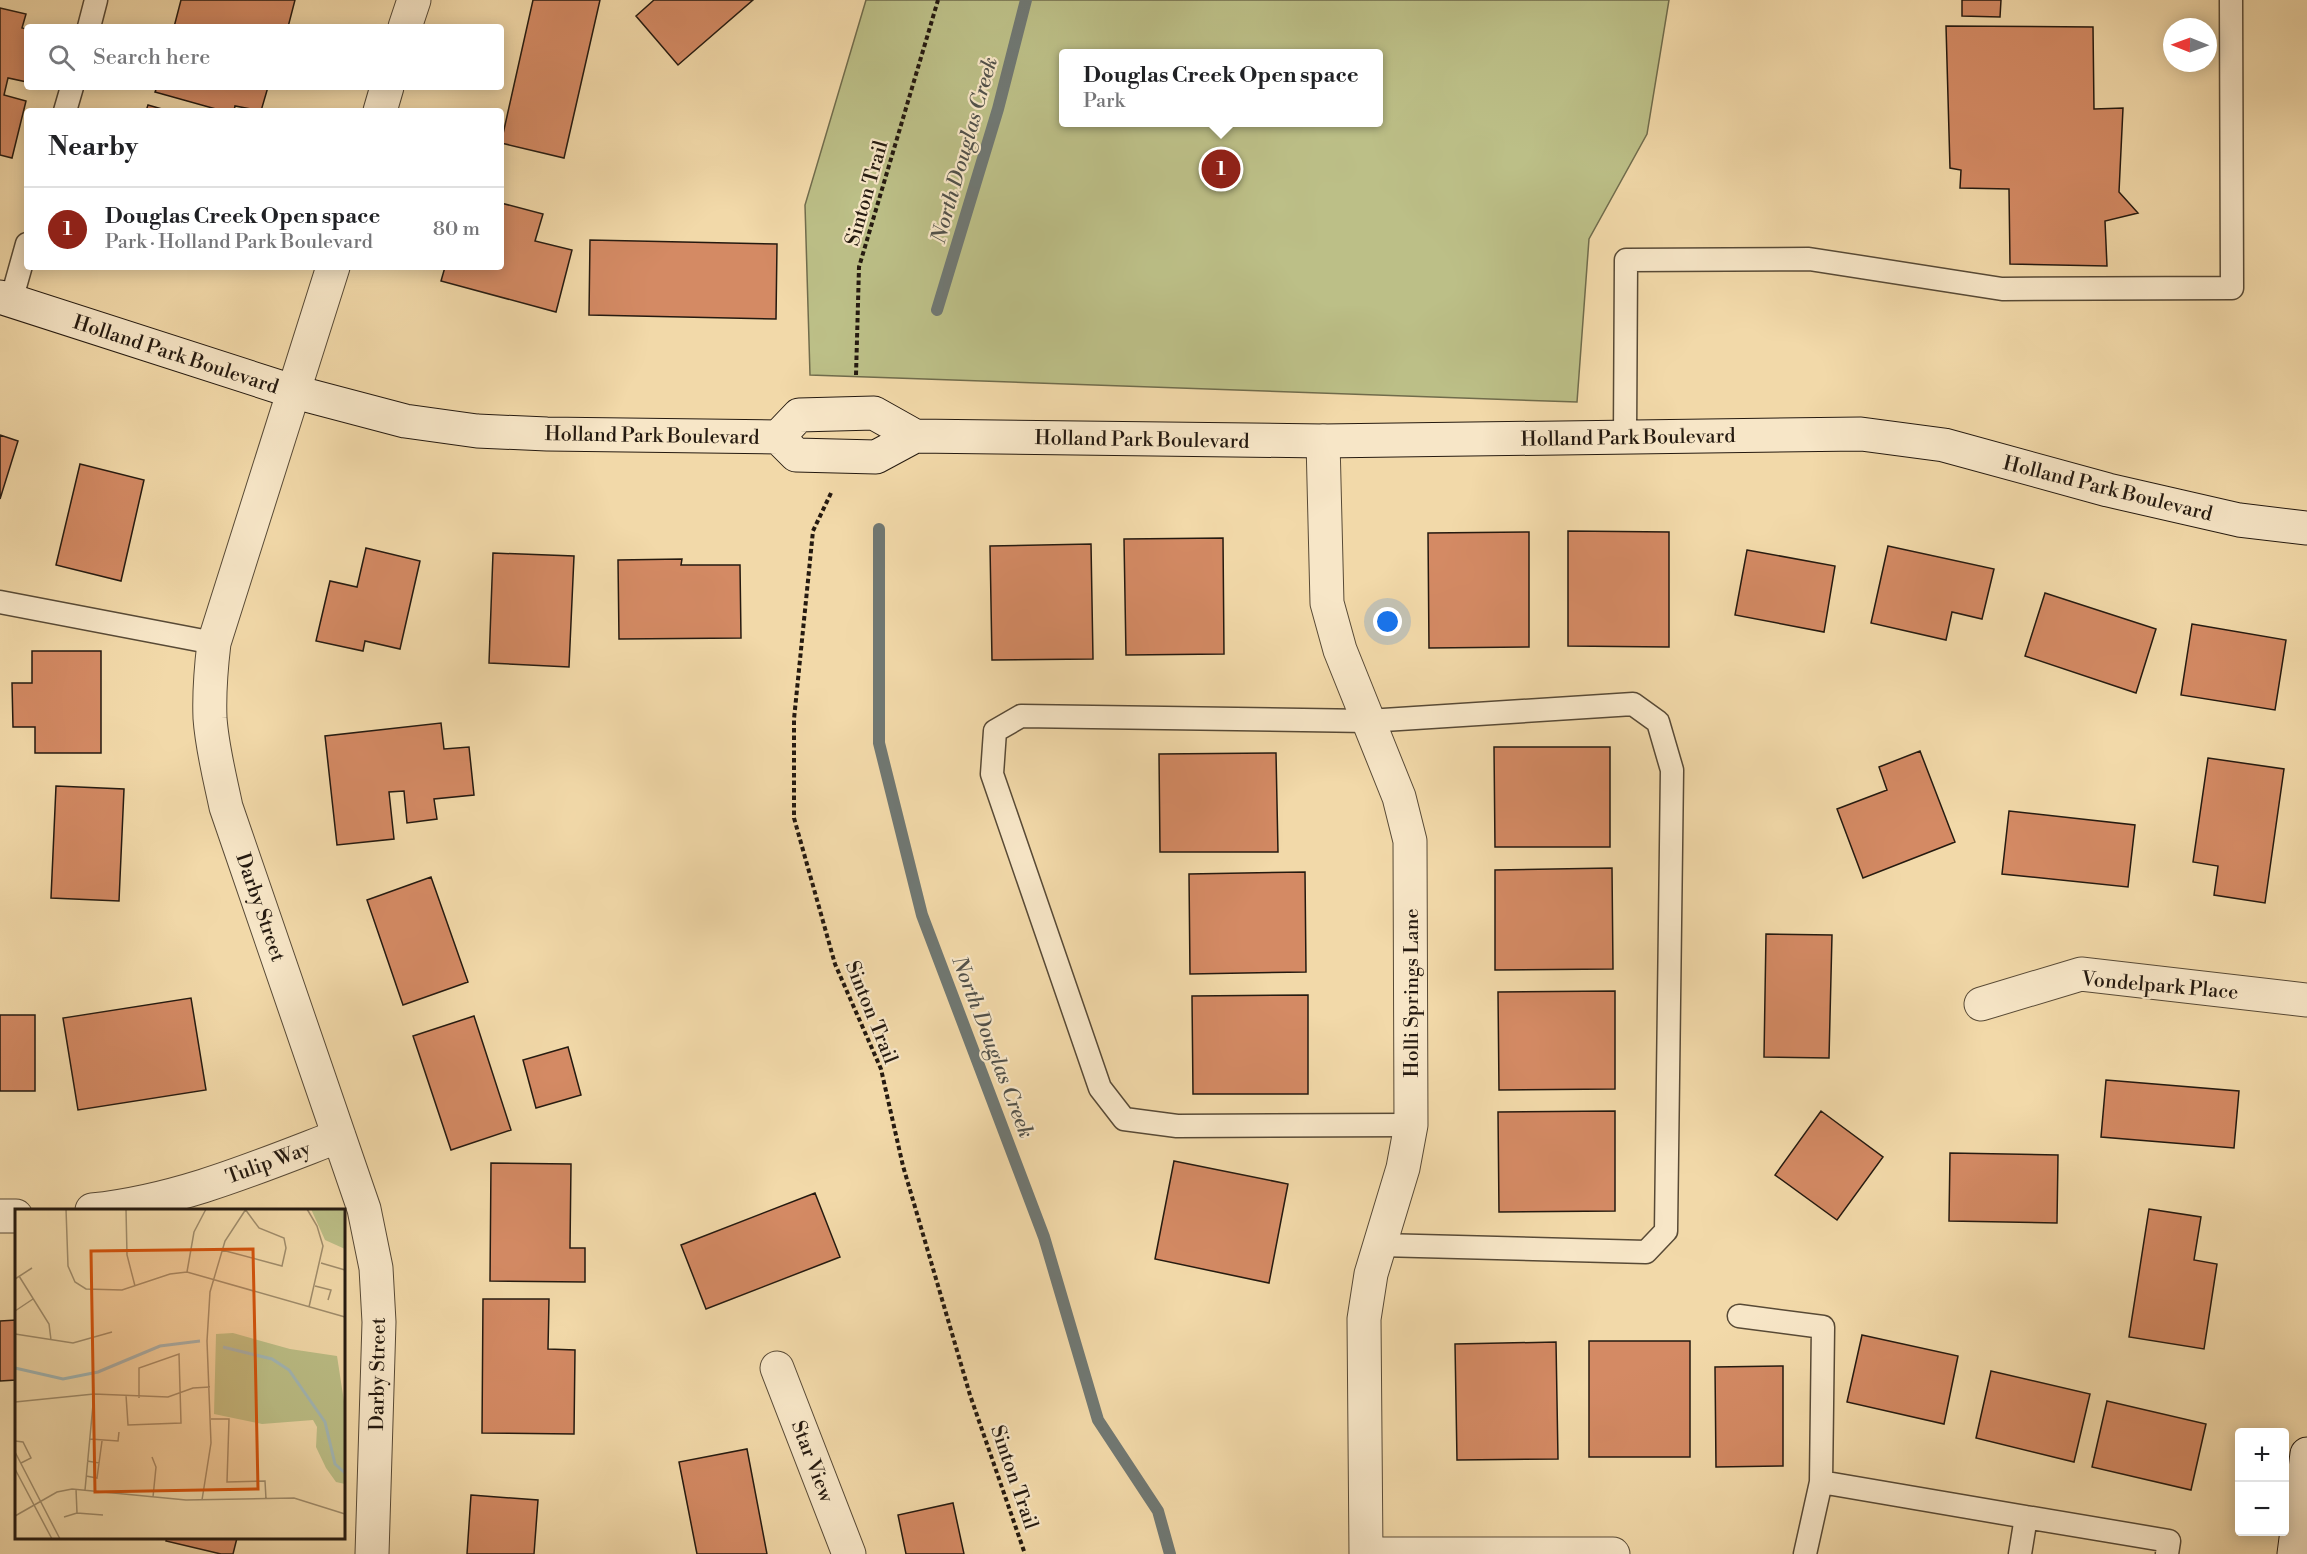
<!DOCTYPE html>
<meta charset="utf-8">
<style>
:root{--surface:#fff;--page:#f6f6f6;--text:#202124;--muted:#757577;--line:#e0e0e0;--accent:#8f2418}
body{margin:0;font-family:"Libre Bodoni",serif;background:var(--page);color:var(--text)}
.controls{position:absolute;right:18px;bottom:18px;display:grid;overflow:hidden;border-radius:6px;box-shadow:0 3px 15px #0003}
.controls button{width:54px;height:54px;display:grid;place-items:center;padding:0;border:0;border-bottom:2px solid var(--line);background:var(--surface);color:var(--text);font:30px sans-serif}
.compass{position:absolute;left:2163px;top:18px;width:54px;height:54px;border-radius:50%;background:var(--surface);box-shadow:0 3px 15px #0003;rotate:271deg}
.you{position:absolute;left:1388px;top:622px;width:21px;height:21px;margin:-15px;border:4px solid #fff;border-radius:50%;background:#1a73e8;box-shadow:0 0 0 9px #1a73e833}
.badge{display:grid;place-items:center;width:39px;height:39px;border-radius:50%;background:var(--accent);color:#fff;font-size:20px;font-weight:700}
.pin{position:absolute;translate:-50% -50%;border:3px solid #fff;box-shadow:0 2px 6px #0006}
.popup{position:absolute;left:1059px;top:49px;width:324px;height:78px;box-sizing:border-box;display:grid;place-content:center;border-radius:6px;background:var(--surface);filter:drop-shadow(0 2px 4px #0005);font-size:20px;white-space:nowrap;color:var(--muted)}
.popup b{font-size:22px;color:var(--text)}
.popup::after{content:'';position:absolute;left:50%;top:100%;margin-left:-12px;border:12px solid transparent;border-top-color:var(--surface)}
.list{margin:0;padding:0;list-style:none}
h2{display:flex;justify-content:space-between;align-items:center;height:78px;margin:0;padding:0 24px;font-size:26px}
h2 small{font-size:20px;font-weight:400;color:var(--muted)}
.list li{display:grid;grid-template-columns:39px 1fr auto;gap:18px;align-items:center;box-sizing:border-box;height:84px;padding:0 24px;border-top:2px solid var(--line)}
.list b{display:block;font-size:22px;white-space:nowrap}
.list p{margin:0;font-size:20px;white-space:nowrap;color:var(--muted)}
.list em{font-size:20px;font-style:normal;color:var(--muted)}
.icon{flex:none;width:33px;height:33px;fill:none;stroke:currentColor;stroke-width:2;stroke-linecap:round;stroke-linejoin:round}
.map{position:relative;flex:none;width:2307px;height:1554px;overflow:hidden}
.search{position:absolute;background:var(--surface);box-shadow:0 3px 15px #0003;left:24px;top:24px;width:480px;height:66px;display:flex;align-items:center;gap:15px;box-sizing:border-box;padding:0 21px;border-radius:6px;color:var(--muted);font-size:22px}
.panel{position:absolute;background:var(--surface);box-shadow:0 3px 15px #0003;left:24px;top:108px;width:480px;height:162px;border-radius:6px}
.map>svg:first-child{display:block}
</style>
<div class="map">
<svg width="2307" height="1554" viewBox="0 0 2307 1554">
<rect width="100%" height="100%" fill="#f2d9a9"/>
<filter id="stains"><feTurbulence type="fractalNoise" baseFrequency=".00333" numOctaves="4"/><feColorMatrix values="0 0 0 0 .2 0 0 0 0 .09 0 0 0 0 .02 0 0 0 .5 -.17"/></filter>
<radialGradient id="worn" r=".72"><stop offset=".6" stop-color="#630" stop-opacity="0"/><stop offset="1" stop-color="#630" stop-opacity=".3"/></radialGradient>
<path fill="#bcbf87" stroke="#706c4c" stroke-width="1.5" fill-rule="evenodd" d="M 866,0 L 1669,0 L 1647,134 L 1589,239 L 1577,402 L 810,375 L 805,205 ZM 1064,54 L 1378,54 L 1378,122 L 1064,122 Z"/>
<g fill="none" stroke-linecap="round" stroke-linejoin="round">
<path stroke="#707873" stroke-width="12" d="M 937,310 L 998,109 L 1026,0
M 879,529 L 879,743 L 922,915 L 1044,1237 L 1098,1420 L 1158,1511 L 1170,1554"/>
</g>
<path fill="#d48a64" stroke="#251a10" stroke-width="1.5" d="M 181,0 L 295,0 L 288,27 L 174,27 Z
M 533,0 L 600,0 L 564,158 L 501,143 Z
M 654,0 L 753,0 L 678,65 L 636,16 Z
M 1962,0 L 2001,0 L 2000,17 L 1962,16 Z
M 0,8 L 26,14 L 22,28 L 27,29 L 27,82 L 8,78 L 4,95 L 26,101 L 12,158 L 0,155 Z
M 1946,26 L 2093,27 L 2094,109 L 2123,108 L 2119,192 L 2138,213 L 2105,221 L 2107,266 L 2010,264 L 2009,189 L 1960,188 L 1961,170 L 1950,168 Z
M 157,87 L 268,87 L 261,111 L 235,106 L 234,111 L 223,111 L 155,92 Z
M 148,105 L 169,111 L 146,111 Z
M 501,203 L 543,214 L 535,241 L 572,250 L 556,312 L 441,281 L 445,267 L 501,267 Z
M 590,240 L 777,244 L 776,319 L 589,315 Z
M 0,435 L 18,441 L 0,499 Z
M 80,464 L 144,480 L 121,581 L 56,565 Z
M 1568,531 L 1669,532 L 1669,647 L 1568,646 Z
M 1529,532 L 1529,647 L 1429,648 L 1428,533 Z
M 1223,538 L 1224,654 L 1126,655 L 1124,539 Z
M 1091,544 L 1093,659 L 992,660 L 990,546 Z
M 1888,546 L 1994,569 L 1982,619 L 1952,612 L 1946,640 L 1871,623 Z
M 366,548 L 420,561 L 400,649 L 365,641 L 363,651 L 316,641 L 330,581 L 357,587 Z
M 1747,550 L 1835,566 L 1824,632 L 1735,615 Z
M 493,553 L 574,556 L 569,667 L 489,663 Z
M 682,559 L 681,565 L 740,565 L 741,638 L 619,639 L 618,560 Z
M 2045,593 L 2156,629 L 2136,693 L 2025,656 Z
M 2192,624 L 2286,640 L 2275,710 L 2181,695 Z
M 32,651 L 101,651 L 101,753 L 35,753 L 35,727 L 13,727 L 12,683 L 32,683 Z
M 441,723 L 444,749 L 469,747 L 474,795 L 434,799 L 437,819 L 407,823 L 404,791 L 389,792 L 394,839 L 337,845 L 325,736 Z
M 1494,747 L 1610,747 L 1610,847 L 1495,847 Z
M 1920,751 L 1955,842 L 1863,878 L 1837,809 L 1887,790 L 1879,767 Z
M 1276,753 L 1278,852 L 1160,852 L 1159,754 Z
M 2208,758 L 2284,769 L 2265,903 L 2214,895 L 2218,866 L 2193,862 Z
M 56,786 L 124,789 L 119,901 L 51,898 Z
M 2009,811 L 2135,825 L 2128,887 L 2002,874 Z
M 1612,868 L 1613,969 L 1495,970 L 1495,870 Z
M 1305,872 L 1306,972 L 1190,974 L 1189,874 Z
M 431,877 L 468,982 L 403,1005 L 367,900 Z
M 1766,934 L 1832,935 L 1829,1058 L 1764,1057 Z
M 1615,991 L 1615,1089 L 1499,1090 L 1498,992 Z
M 1308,995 L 1308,1094 L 1193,1094 L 1192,996 Z
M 191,998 L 206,1090 L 78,1110 L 63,1018 Z
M 0,1015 L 35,1015 L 35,1091 L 0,1091 Z
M 474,1016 L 511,1130 L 451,1150 L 413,1036 Z
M 568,1047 L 581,1095 L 536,1108 L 523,1060 Z
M 2106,1080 L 2239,1091 L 2234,1148 L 2101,1137 Z
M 1615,1111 L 1615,1211 L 1499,1212 L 1498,1112 Z
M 1821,1111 L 1883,1157 L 1837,1220 L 1775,1175 Z
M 1950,1153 L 2058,1155 L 2057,1223 L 1949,1221 Z
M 1174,1161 L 1288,1184 L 1269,1283 L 1155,1259 Z
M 491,1163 L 571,1164 L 570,1248 L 585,1248 L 585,1282 L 490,1281 Z
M 815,1193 L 840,1257 L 706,1309 L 681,1245 Z
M 2149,1209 L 2201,1217 L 2194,1260 L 2217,1264 L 2204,1349 L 2129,1337 Z
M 483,1299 L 549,1299 L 548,1349 L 575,1350 L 574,1434 L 482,1433 Z
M 16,1320 L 16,1380 L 0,1381 L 0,1321 Z
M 1862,1335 L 1958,1356 L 1944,1424 L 1847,1402 Z
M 1589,1341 L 1690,1341 L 1690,1457 L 1589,1457 Z
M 1556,1342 L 1558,1459 L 1457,1460 L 1455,1344 Z
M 1783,1366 L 1783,1466 L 1716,1467 L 1715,1367 Z
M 1991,1371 L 2090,1394 L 2074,1462 L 1976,1438 Z
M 2107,1401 L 2206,1424 L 2191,1490 L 2092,1467 Z
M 747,1449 L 767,1554 L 697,1554 L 679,1462 Z
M 471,1495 L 538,1500 L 534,1554 L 467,1554 Z
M 953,1503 L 964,1554 L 906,1554 L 898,1515 Z
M 167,1538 L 237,1538 L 233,1554 L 221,1554 L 166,1541 Z"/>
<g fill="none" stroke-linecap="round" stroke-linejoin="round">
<defs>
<path id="lane" d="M 89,27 L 96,0
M 65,111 L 72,87
M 11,301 L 27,244
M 1625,437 L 1626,260 L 1809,259 L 2002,289 L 2232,288 L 2231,0
M 0,602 L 214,643
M 1380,1245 L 1646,1252 L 1666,1231 L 1672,770 L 1658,722 L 1633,704 L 1368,721 L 1021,716 L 995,731 L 992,774 L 1100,1088 L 1124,1119 L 1177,1126 L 1411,1125
M 1739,1316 L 1823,1327 L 1821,1482 L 1805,1554
M 1821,1482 L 2026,1517 L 2020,1554
M 2026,1517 L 2169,1541 L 2167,1554"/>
<path id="street" d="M 405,27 L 414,0
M 380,111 L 387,87
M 333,267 L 214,643 C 211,668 209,693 210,718 C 212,748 220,778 226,807 L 364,1209 L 376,1268 L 379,1322 L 372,1554
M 1323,441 L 1327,603 L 1340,650 L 1399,797 L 1410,841 L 1411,1125 L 1403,1168 L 1371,1274 L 1364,1319 L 1366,1554
M 1981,1004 L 2081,974 L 2307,1000
M 92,1210 C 179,1201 258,1167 339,1136
M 0,1216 L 16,1216
M 777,1368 L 849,1554
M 1381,1554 L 1613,1554"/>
<path id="secondary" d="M 0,297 L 295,392 L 405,421 L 477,431 L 547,434 L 778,437 L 796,455 L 876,457 L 915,436 L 1323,441 L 1861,434 L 1944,445 L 2108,490 L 2239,520 L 2307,528
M 778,437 L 799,415 L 874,413 L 915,436
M 2294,1554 L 2307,1454"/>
</defs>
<use href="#lane" stroke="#584a36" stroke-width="25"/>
<use href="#street" stroke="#584a36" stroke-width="35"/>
<use href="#secondary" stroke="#251a10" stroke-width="35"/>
<path stroke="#251a10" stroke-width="4" stroke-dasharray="4.5 3" stroke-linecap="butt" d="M 856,375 L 859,267 L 938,0
M 831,493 L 813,531 L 794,719 L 794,818 L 835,964 L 881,1069 L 903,1166 L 970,1395 L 1025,1554"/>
<use href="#lane" stroke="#f7e6c7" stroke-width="22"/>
<use href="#street" stroke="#f7e6c7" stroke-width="33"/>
<use href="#secondary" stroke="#f7e6c7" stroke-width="33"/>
</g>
<g text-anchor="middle" stroke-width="4.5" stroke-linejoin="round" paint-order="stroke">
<g font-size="20" fill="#251a10" stroke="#f7e6c7">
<text transform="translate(866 193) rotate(-74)" y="7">Sinton Trail</text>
<text transform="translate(176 354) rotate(18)" y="7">Holland Park Boulevard</text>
<text transform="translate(652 435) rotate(1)" y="7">Holland Park Boulevard</text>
<text transform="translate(1628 437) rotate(-1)" y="7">Holland Park Boulevard</text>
<text transform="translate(1142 439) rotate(1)" y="7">Holland Park Boulevard</text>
<text transform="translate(2108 488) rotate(14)" y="7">Holland Park Boulevard</text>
<text transform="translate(261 907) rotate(71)" y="7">Darby Street</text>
<text transform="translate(2160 985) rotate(5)" y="7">Vondelpark Place</text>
<text transform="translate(1411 993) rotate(-90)" y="7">Holli Springs Lane</text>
<text transform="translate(872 1012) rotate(68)" y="7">Sinton Trail</text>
<text transform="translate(268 1162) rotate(-20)" y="7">Tulip Way</text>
<text transform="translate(377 1374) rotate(-89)" y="7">Darby Street</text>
<text transform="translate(813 1461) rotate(69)" y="7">Star View</text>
<text transform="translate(1015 1477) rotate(71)" y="7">Sinton Trail</text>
</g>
<g font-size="21" font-style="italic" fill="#51514a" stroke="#f7e6c7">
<text transform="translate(964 150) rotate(-74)" y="7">North Douglas Creek</text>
<text transform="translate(993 1047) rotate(69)" y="7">North Douglas Creek</text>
</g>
</g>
<g transform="translate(15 1209)">
<rect width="330" height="330" fill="#f2d9a9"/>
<path d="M 296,0 L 330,0 L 330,40 L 310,31 ZM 218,124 L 275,140 L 322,147 L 330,199 L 330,275 L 321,273 L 311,259 L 301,238 L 302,218 L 298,211 L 247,215 L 199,205 L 201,125 Z" fill="#bcbf87"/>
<path fill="none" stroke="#a2b7b5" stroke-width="3" d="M 208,138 L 257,150 L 274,161 L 310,213 L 320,255 L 330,264M 0,159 L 48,170 L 83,163 L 145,137 L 185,132"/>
<path fill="none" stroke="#a08d6c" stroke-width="1.5" d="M 51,0 L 53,57 L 60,73 L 71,80 L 107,81 L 155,65 L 172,63 L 330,108M 111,0 L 112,46 L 120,77M 292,0 L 302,17 L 308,37 L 294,98M 207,41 L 267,57 L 271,39 L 269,29 L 244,19 L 230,0M 306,54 L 330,61M 172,63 L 179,23 L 191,0M 4,67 L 34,115 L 36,131M 0,70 L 17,59M 300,77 L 316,81 L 313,91M 0,102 L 18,90M 0,125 L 58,134 L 97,123M 111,186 L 113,216 L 166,214 L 164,145 L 124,159 L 124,189M 0,193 L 79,185 L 153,188 L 178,179 L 195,178M 196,210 L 214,210 L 212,273 L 250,272 L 251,290M 75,230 L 103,232 L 104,223M 0,232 L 8,233 L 16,249 L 6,254M 0,243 L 45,330M 137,248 L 141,258 L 138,288M 72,252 L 84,254 L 87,232M 0,260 L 37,330M 71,267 L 82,269 L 84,254M 61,280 L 62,304M 70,281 L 79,185M 187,291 L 196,234 L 192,132 L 195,83 L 210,32 L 231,0M 0,307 L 42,283 L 57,280 L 171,291 L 279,289 L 330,305M 49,308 L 62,304 L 88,306"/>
<path fill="#d4530c" fill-opacity="0.15" stroke="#d4530c" stroke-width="3" d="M 238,40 L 243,280 L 80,283 L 76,42 Z"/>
<rect width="330" height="330" fill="none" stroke="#251a10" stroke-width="3"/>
</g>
<rect width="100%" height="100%" filter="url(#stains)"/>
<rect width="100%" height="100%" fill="url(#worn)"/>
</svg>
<div class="controls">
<button>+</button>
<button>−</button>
</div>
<svg class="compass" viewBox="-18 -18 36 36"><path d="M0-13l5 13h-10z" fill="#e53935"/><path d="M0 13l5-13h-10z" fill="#757577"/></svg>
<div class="you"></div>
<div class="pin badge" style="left:1221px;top:169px">1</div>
<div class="popup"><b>Douglas Creek Open space</b>Park</div>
<div class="search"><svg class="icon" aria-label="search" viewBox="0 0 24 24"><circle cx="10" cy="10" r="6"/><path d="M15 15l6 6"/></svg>Search here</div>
<section class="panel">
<h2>Nearby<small></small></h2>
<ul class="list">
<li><span class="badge">1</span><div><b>Douglas Creek Open space</b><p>Park · Holland Park Boulevard</p></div><em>80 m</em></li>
</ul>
</section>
</div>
